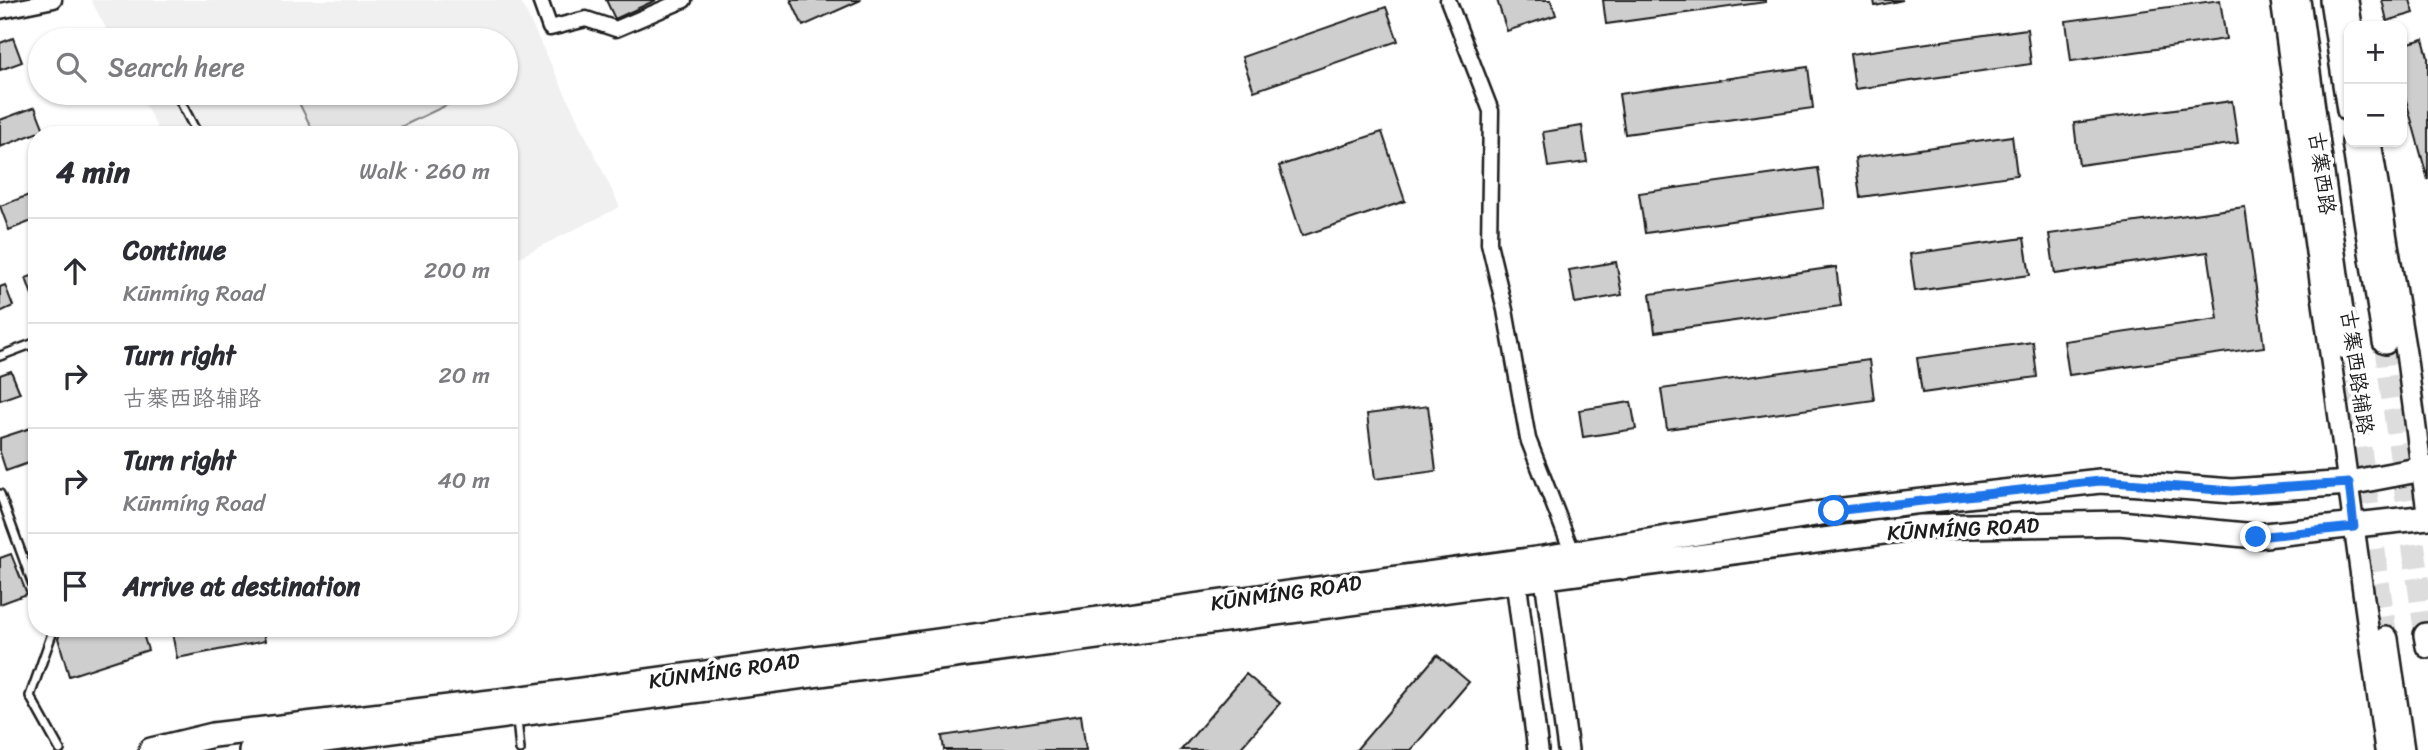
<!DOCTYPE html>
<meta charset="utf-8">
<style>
:root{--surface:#fff;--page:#f2f2f3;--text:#2b2b33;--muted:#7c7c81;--line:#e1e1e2}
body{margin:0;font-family:Sriracha,"LXGW WenKai TC",sans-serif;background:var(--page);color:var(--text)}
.controls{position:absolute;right:21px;top:21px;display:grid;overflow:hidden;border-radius:14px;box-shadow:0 2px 5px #0004}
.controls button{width:63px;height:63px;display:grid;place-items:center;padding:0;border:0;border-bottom:2px solid var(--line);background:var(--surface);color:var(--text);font:35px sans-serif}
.stop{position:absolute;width:21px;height:21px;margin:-16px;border:5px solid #1a73e8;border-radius:50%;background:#fff}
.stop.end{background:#1a73e8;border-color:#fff;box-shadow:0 2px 7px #0008}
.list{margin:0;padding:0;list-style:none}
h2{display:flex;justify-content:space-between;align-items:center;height:91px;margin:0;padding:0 28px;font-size:30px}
h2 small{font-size:23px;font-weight:400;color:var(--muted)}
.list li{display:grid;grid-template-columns:46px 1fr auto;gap:21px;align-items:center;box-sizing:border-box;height:105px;padding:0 28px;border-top:2px solid var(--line)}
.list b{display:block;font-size:26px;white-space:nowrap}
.list p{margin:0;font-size:23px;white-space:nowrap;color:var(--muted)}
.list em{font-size:23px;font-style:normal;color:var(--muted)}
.icon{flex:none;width:38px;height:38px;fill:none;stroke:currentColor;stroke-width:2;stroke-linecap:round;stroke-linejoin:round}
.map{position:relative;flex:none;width:2428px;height:750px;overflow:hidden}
.search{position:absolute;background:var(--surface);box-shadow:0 2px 5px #0004;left:28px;top:28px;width:490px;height:77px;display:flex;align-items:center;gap:18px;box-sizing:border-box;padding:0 24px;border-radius:38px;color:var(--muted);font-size:26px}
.panel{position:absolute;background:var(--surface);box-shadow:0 2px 5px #0004;left:28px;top:126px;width:490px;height:511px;border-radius:28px}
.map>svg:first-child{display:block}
</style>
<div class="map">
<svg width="2428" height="750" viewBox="0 0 2428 750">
<rect width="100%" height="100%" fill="#fff"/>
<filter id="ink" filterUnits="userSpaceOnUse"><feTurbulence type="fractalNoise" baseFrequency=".0143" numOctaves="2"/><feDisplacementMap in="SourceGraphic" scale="14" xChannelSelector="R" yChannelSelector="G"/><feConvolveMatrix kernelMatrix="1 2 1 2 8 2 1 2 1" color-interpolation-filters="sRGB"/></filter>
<g filter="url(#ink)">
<path fill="#f0f0f0" d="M 91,0 L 520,0 L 620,207 L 509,262 L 509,135 L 161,135 L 139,93 L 506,93 L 506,40 L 112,40 Z"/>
<path fill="#e2e2e2" stroke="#7f7f7f" stroke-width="2" d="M 304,93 L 443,93 L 449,104 L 384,135 L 315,135 L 296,97 Z"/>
<path fill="#cecece" stroke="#1c1c1c" stroke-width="2" d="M 606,0 L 656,0 L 615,19 Z
M 791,0 L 861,0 L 803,26 Z
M 1497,0 L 1551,0 L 1556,15 L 1507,31 Z
M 1603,0 L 1766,0 L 1766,2 L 1606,24 Z
M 1874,0 L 1903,0 L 1875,6 Z
M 2220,0 L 2226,39 L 2071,61 L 2066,21 Z
M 2382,0 L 2410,0 L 2414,13 L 2387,21 Z
M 1386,7 L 1398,41 L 1254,91 L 1242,57 Z
M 2027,29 L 2031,64 L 1855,89 L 1850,54 Z
M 13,38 L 22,62 L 0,70 L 0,43 Z
M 2423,39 L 2428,57 L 2428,180 L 2402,86 L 2402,45 Z
M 1808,67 L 1813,108 L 1625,134 L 1619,94 Z
M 2232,101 L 2238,143 L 2079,165 L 2074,123 Z
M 35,107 L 44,130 L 0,147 L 0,120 Z
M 1582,126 L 1587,162 L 1548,167 L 1543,132 Z
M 1382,132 L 1405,201 L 1302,236 L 1279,166 Z
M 2012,136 L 2017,175 L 1860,197 L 1855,158 Z
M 1818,168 L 1824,208 L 1645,233 L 1639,193 Z
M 37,192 L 37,219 L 9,230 L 0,206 Z
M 2245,207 L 2264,347 L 2069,375 L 2064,341 L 2218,319 L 2208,252 L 2055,274 L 2049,234 Z
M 2024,238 L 2030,275 L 1915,291 L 1910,254 Z
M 1616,262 L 1622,295 L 1575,303 L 1569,270 Z
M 1836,267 L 1841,306 L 1655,332 L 1650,294 Z
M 37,274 L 37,302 L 35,303 L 26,278 Z
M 5,285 L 13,306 L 0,312 L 0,287 Z
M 2033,342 L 2037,377 L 1922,393 L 1917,358 Z
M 1869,360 L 1874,400 L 1667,429 L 1661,389 Z
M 11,371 L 20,393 L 0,400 L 0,375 Z
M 1631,402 L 1636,429 L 1583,437 L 1579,410 Z
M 1428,406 L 1436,471 L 1375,479 L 1367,414 Z
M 37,426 L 37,460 L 6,471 L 0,452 L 0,438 Z
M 11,554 L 27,594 L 0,604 L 0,558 Z
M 63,628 L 141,628 L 148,650 L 69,676 L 58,638 Z
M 171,628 L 262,628 L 265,641 L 177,658 Z
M 1437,655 L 1469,682 L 1411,750 L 1356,750 Z
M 1246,674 L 1280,703 L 1239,750 L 1181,750 Z
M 1081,715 L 1086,750 L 944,750 L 942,736 Z"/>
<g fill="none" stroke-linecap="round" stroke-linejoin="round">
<path stroke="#ddd" stroke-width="23" stroke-dasharray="23 11" stroke-linecap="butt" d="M 2385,342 L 2426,635
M 2346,347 L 2386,639"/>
<defs>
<path id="service" d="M 176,93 L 198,135
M 0,356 L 37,342
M 0,494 L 37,596
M 54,628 L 30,696 L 60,750
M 517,719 L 520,750"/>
<path id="minor" d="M 540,0 L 550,28 L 586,19 L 616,29 L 684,0
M 1448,0 L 1491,111 L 1489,243 L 1505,310 L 1528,439 L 1573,554 L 1573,561
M 0,11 L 54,0"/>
<path id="secondary" d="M 2281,0 L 2385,750
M 2348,0 L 2352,26
M 2371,142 L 2406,353 L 2428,519
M 1543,564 L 1568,750
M 1514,566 L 1538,750"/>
<path id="primary" d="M 2298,0 L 2346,347
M 2332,0 L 2349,110
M 2354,142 L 2385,342
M 2426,635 L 2428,646
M 2386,639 L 2402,750
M 151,750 L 213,735 L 516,699 L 1543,558 L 1834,511 L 2100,481 L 2232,491 L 2349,483 L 2428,468
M 251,750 L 1921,527 L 2119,523 L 2256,536 L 2428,517"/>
</defs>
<use href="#service" stroke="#1c1c1c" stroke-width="12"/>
<use href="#minor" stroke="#1c1c1c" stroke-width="19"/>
<use href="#secondary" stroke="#1c1c1c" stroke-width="24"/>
<use href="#primary" stroke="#1c1c1c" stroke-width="28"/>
<use href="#service" stroke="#fff" stroke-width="7"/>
<use href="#minor" stroke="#fff" stroke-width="14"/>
<use href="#secondary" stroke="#fff" stroke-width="19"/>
<use href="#primary" stroke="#fff" stroke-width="23"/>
</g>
</g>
<g fill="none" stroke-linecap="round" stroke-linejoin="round" filter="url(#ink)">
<path stroke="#1a73e8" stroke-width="9" d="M 1834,511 L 2100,481 L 2232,491 L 2349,483 L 2354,527 L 2256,537"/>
</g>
<g text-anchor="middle" stroke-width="7" stroke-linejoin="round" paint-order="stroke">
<g font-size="21" fill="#1c1c1c" stroke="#fff">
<text transform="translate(2322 173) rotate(82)" y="7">古寨西路</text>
<text transform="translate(2357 372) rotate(82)" y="7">古寨西路辅路</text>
<text transform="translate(1963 529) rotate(-3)" y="7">KŪNMÍNG ROAD</text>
<text transform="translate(1286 593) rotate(-8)" y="7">KŪNMÍNG ROAD</text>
<text transform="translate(724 671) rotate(-8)" y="7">KŪNMÍNG ROAD</text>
</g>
</g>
</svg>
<div class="controls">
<button>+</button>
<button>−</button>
</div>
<div class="stop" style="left:1834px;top:511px"></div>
<div class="stop end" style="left:2256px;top:537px"></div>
<div class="search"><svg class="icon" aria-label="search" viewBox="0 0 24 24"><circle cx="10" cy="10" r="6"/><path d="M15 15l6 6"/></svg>Search here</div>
<section class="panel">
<h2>4 min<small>Walk · 260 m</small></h2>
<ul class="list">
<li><svg class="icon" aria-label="ahead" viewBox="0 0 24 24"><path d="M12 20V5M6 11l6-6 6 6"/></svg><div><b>Continue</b><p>Kūnmíng Road</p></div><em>200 m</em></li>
<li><svg class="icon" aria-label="right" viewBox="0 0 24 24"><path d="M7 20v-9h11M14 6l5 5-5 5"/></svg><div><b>Turn right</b><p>古寨西路辅路</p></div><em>20 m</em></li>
<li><svg class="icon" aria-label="right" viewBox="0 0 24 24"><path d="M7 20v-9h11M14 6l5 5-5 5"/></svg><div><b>Turn right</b><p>Kūnmíng Road</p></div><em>40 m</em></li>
<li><svg class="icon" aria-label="arrive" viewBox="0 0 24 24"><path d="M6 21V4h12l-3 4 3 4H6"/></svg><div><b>Arrive at destination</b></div></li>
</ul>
</section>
</div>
